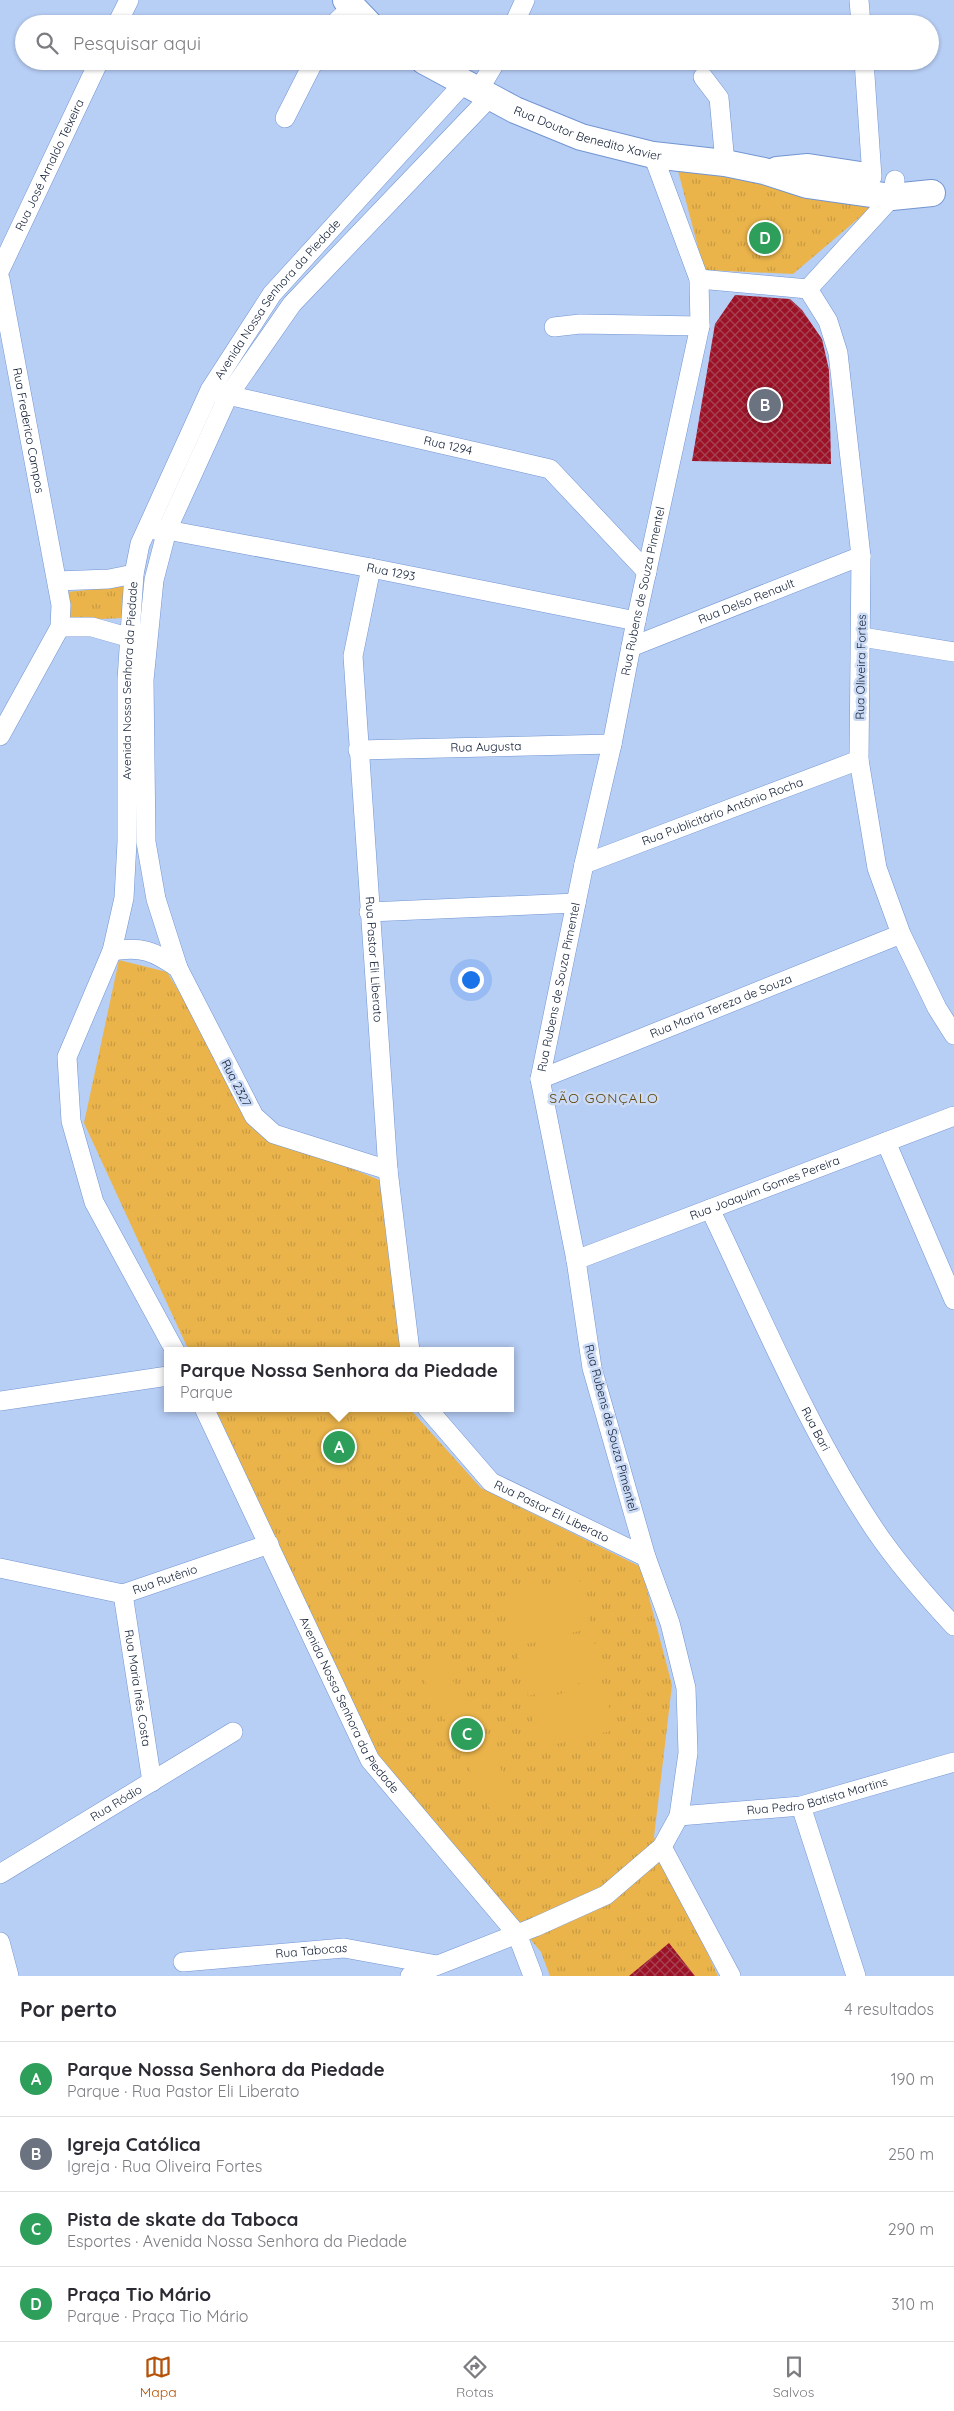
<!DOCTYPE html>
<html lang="pt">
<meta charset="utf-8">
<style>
:root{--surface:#fff;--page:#f7f7f7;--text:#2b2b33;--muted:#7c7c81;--line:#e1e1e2;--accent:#b45309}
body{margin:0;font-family:Quicksand,sans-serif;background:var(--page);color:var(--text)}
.you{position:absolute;left:470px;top:979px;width:18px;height:18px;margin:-12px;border:4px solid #fff;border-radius:50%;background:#1a73e8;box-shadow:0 0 0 8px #1a73e833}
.badge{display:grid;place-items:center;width:32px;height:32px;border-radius:50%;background:var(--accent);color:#fff;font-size:16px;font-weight:700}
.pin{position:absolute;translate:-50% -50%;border:2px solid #fff;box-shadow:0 1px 5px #0006}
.popup{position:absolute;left:164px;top:1347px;width:350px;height:65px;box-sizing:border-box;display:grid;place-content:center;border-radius:0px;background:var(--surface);filter:drop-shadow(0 1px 4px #0005);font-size:16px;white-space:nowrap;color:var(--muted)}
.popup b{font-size:19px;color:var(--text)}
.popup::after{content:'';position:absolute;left:50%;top:100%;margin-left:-10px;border:10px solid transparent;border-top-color:var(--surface)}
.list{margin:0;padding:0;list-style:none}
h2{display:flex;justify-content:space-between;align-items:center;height:65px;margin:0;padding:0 20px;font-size:21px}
h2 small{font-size:16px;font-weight:400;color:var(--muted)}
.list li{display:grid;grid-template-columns:32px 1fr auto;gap:15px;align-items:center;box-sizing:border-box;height:75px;padding:0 20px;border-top:1px solid var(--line)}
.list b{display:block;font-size:19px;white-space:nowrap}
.list p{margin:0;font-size:16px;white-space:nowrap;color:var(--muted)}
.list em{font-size:16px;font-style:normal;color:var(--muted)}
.icon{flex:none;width:28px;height:28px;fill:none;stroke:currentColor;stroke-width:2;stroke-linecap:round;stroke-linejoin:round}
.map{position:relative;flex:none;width:954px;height:1976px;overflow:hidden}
.search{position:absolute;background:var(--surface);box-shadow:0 1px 4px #0004;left:15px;right:15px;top:15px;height:55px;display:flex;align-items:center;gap:12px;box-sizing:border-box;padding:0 18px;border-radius:28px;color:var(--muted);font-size:19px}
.sheet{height:365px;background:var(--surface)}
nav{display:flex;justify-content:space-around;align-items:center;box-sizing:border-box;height:70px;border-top:1px solid var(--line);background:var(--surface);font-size:14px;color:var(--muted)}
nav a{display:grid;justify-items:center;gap:2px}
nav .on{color:var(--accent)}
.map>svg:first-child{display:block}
</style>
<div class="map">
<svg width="954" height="1976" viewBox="0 0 954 1976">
<defs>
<pattern id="grass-tufts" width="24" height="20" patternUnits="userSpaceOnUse" patternTransform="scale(1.25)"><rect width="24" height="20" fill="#eab44b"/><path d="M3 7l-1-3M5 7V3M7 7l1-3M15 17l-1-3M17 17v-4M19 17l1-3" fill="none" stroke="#c89a42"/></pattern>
<pattern id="building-cross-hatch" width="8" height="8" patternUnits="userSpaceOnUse" patternTransform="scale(1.25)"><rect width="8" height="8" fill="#9d1126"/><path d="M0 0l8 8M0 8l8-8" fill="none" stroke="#a54455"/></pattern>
</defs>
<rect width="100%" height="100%" fill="#b7cef5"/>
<path fill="url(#grass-tufts)" d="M 677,167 L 872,207 L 793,274 L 704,270 Z
M 129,586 L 124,618 L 53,621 L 56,593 Z
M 119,960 L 167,972 L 194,1016 L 253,1129 L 382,1181 L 401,1351 L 189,1351 L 84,1123 Z
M 215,1408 L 409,1408 L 481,1488 L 641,1567 L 672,1685 L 654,1837 L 718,1976 L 550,1976 L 541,1952 L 375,1753 Z"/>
<path fill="#eab44b" d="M 579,1578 L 591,1628 L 514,1647 L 502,1597 Z
M 592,1633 L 603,1677 L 528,1696 L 517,1652 Z
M 442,1661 L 516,1797 L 490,1809 L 420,1671 Z
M 603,1683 L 615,1730 L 539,1748 L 528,1702 Z"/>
<path fill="url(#building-cross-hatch)" d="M 735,295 L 790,299 L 802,310 L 822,339 L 829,370 L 831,464 L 692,461 L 715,324 Z
M 669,1943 L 695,1976 L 629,1976 Z"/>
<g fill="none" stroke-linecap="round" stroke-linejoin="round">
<defs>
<g id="street">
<path d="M 859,0 L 861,24"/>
<path d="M 117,24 L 129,0"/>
<path d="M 334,24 L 352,7"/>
<path d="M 514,24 L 525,0"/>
<path d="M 864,61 L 872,177"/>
<path d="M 703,77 L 719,98 L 725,163"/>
<path d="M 478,91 L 496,61"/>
<path d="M 285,118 L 314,61"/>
<path id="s1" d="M 0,270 L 99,61"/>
<path id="s2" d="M 0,279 L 61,605 L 60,627 L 0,736"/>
<path d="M 699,279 L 808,289"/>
<path d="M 808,289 L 828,321 L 838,353 L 861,556 L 859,760 L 877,868 L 901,934 L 937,1008 L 954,1035"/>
<path d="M 808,289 L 892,197 L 895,180"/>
<path d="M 554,327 L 580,324 L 700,326"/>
<path id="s3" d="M 219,393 L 550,469 L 647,572"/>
<path id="s4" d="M 155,530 L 167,530 L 371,568 L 636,621"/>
<path id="s5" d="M 371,568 L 353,656 L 388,1170 L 410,1351"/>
<path d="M 57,581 L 109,579 L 134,574"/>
<path d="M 60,627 L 92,627 L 131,638 L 142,638"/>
<path d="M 862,637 L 954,652"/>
<path id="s6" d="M 631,647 L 861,556"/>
<path id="s7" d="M 358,750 L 612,744"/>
<path id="s8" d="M 584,864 L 859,760"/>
<path d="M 369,912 L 576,903"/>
<path d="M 112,951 C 141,946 154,951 178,968"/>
<path id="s9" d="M 540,1079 L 901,934"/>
<path d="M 886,1142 L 954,1300"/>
<path d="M 388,1170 L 274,1134 L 254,1116 L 178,968 L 156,899 L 146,842 L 144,680 L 154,580 L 167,530 L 228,396 L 292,304 L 490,97"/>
<path id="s10" d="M 710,1209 C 762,1317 808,1430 875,1530 C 898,1564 926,1596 954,1626"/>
<path id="s11" d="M 576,1260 L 954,1116"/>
<path id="s12" d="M 175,1351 L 94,1202 L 71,1121 L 67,1057 L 112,951 L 124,898 L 127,842 L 127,680 L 134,574 L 140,544 L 210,390 L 272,294 L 463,84"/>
<path d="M 0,1401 L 168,1376"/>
<path id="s13" d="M 204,1408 L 370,1760 L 517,1934 L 533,1976"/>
<path id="s14" d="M 427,1408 L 491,1482 L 646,1557"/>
<path id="s15" d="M 0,1568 L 123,1594 L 269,1544"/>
<path id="s16" d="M 123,1594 L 152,1782"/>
<path d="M 801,1806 L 856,1976"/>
<path id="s17" d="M 679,1816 L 801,1806 L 954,1762"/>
<path d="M 662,1847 L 731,1976"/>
<path id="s18" d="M 0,1874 L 233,1732"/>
<path d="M 0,1942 L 9,1976"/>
<path id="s19" d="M 183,1962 L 344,1948 L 437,1965"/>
<path id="s20" d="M 410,1976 L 535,1927 L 606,1895 L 662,1847 L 679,1816 L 688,1753 L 686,1688 L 670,1623 L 646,1557 L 592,1368 L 576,1260 L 540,1079 L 584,864 L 612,744 L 636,621 L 700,326 L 699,279 L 653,155"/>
</g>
<g id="secondary">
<path d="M 346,0 L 369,24"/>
<path id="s21" d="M 424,61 L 515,110 L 581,137 L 653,155 L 725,163 L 764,171 L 807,185 L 892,197 L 932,193"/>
<path d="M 777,170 L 808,167 L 867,176"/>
</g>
</defs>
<use href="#street" stroke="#7295d2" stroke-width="20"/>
<use href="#secondary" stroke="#7295d2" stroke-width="28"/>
<use href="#street" stroke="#fff" stroke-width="19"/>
<use href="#secondary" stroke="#fff" stroke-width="26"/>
</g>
<g text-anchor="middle" stroke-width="5" stroke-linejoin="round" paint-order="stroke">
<g font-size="12" fill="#0e1b32" stroke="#cbdaf5">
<text dy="4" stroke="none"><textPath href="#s21" startOffset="180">Rua Doutor Benedito Xavier</textPath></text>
<text dy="4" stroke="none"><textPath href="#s1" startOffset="116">Rua José Arnaldo Teixeira</textPath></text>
<text dy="4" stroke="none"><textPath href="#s12" startOffset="1125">Avenida Nossa Senhora da Piedade</textPath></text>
<text dy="4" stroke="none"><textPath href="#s2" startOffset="154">Rua Frederico Campos</textPath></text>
<text dy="4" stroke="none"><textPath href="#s3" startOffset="235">Rua 1294</textPath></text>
<text dy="4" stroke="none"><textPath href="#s4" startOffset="240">Rua 1293</textPath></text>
<text dy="4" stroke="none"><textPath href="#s20" startOffset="1576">Rua Rubens de Souza Pimentel</textPath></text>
<text dy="4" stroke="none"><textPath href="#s6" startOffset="124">Rua Delso Renault</textPath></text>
<text transform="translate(861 667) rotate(-89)" y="4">Rua Oliveira Fortes</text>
<text dy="4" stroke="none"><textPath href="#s12" startOffset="705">Avenida Nossa Senhora da Piedade</textPath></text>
<text dy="4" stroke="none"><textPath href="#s7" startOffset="128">Rua Augusta</textPath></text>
<text dy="4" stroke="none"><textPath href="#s8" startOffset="148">Rua Publicitário Antônio Rocha</textPath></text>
<text dy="4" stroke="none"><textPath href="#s5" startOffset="394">Rua Pastor Eli Liberato</textPath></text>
<text dy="4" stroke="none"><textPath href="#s20" startOffset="1171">Rua Rubens de Souza Pimentel</textPath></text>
<text dy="4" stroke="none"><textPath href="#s9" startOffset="195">Rua Maria Tereza de Souza</textPath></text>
<text transform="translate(236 1083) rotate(63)" y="4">Rua 2327</text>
<text dy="4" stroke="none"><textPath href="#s11" startOffset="202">Rua Joaquim Gomes Pereira</textPath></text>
<text transform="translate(611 1428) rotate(75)" y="4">Rua Rubens de Souza Pimentel</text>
<text dy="4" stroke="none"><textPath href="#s10" startOffset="244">Rua Bari</textPath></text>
<text dy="4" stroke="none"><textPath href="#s14" startOffset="165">Rua Pastor Eli Liberato</textPath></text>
<text dy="4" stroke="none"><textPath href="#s15" startOffset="170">Rua Rutênio</textPath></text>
<text dy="4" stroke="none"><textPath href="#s16" startOffset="95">Rua Maria Inês Costa</textPath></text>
<text dy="4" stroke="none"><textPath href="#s13" startOffset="331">Avenida Nossa Senhora da Piedade</textPath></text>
<text dy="4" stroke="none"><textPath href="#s17" startOffset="140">Rua Pedro Batista Martins</textPath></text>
<text dy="4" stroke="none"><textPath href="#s18" startOffset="136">Rua Ródio</textPath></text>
<text dy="4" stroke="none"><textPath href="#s19" startOffset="129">Rua Tabocas</textPath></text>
</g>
<g font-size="14" letter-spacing="1" fill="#61460a" stroke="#cbdaf5">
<text x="604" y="1103">SÃO GONÇALO</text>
</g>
</g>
</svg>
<div class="you"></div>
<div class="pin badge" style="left:339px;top:1447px;background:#2e9e5b">A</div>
<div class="popup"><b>Parque Nossa Senhora da Piedade</b>Parque</div>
<div class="pin badge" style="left:765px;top:405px;background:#6b7280">B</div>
<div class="pin badge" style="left:467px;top:1734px;background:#2e9e5b">C</div>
<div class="pin badge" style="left:765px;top:238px;background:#2e9e5b">D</div>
<div class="search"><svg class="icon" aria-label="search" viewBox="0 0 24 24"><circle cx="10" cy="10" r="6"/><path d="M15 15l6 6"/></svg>Pesquisar aqui</div>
</div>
<section class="sheet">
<h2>Por perto<small>4 resultados</small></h2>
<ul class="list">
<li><span class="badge" style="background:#2e9e5b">A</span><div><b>Parque Nossa Senhora da Piedade</b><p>Parque · Rua Pastor Eli Liberato</p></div><em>190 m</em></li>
<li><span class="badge" style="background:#6b7280">B</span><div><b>Igreja Católica</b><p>Igreja · Rua Oliveira Fortes</p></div><em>250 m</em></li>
<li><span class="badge" style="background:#2e9e5b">C</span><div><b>Pista de skate da Taboca</b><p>Esportes · Avenida Nossa Senhora da Piedade</p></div><em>290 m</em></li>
<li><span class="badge" style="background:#2e9e5b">D</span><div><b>Praça Tio Mário</b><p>Parque · Praça Tio Mário</p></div><em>310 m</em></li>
</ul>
</section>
<nav>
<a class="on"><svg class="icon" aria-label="map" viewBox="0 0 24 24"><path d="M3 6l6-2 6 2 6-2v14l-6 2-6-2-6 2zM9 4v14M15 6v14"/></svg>Mapa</a>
<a><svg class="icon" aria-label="directions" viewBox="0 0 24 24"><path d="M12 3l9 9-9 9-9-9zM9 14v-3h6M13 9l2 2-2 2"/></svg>Rotas</a>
<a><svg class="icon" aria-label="saved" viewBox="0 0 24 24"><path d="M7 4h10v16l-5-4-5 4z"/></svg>Salvos</a>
</nav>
